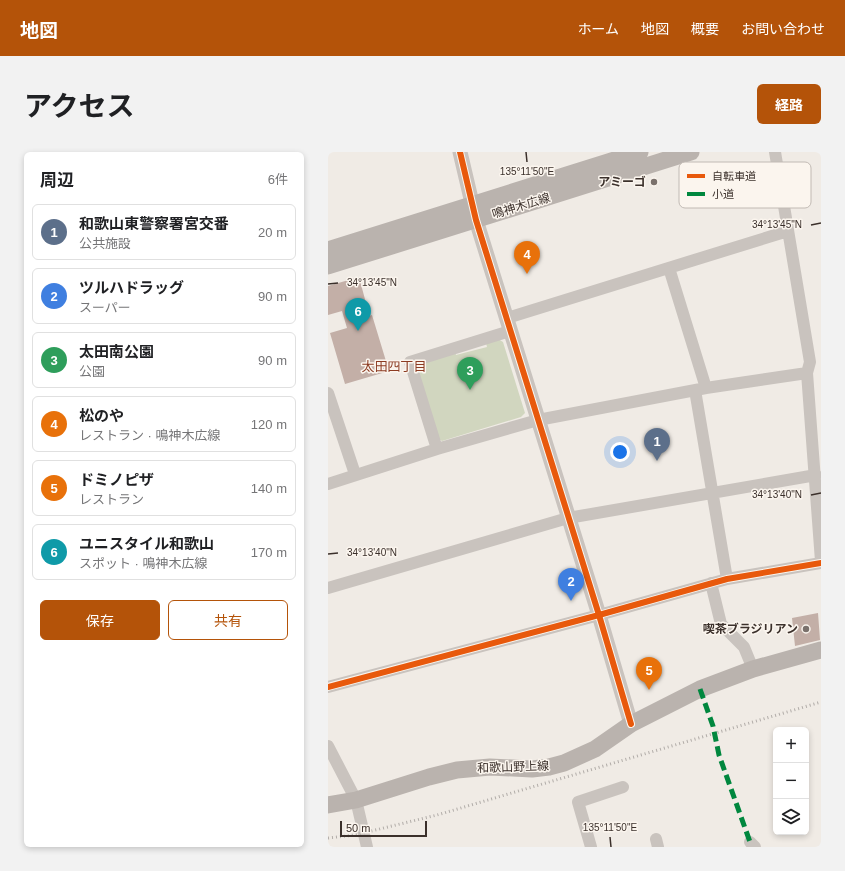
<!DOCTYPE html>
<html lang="ja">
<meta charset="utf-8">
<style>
:root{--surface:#fff;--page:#f2f2f2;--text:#202124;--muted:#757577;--line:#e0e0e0;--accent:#b45309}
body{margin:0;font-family:Helvetica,"Noto Sans JP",sans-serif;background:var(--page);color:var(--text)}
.controls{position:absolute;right:12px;bottom:12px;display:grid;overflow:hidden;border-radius:6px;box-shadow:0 2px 6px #0003}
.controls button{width:36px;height:36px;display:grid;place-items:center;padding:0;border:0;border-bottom:1px solid var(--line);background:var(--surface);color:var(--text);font:20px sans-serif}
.scale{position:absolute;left:12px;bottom:10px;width:87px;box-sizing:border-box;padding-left:4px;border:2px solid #3b302b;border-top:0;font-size:11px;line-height:14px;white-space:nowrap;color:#3b302b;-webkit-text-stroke:3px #fbf5ee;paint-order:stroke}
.you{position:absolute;left:292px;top:300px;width:14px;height:14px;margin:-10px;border:3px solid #fff;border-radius:50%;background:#1a73e8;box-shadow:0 0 0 6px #1a73e833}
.badge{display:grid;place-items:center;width:26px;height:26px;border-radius:50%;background:var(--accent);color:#fff;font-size:13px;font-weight:700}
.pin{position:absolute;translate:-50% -33px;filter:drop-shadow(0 1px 2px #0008)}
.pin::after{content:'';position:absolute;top:21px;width:14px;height:12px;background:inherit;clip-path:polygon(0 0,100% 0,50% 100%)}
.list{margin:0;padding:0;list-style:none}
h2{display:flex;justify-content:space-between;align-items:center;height:52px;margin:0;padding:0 16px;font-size:17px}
h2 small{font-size:13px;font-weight:400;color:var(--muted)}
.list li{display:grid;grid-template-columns:26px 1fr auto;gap:12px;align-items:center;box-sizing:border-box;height:56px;margin:0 8px 8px;padding:0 8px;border:1px solid var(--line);border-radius:6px}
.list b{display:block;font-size:15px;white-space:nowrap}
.list p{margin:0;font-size:13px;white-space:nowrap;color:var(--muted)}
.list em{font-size:13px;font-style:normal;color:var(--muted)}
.actions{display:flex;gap:8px;padding:12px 16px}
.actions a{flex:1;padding:9px 0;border:1px solid var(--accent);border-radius:6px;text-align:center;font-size:14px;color:var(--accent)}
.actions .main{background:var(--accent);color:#fff}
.icon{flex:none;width:22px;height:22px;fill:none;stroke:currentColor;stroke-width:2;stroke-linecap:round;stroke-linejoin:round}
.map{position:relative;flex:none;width:493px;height:695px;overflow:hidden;border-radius:6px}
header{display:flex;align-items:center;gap:24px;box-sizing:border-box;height:56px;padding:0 20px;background:var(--accent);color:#fff}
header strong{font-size:19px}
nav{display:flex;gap:22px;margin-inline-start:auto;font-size:14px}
.intro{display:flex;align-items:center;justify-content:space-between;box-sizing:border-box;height:96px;padding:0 24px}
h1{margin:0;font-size:28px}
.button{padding:10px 18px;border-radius:6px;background:var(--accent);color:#fff;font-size:14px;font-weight:700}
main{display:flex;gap:24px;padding:0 24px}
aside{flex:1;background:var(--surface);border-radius:6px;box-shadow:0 2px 6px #0003}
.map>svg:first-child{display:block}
</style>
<header>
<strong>地図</strong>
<nav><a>ホーム</a><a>地図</a><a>概要</a><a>お問い合わせ</a></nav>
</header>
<div class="intro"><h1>アクセス</h1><a class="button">経路</a></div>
<main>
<aside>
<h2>周辺<small>6件</small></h2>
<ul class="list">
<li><span class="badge" style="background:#5c6f8a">1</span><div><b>和歌山東警察署宮交番</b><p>公共施設</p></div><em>20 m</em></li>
<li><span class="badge" style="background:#3f7fe0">2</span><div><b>ツルハドラッグ</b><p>スーパー</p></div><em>90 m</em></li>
<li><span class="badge" style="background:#2e9e5b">3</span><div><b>太田南公園</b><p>公園</p></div><em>90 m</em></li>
<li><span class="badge" style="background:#e8710a">4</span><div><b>松のや</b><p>レストラン · 鳴神木広線</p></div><em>120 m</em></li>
<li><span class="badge" style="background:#e8710a">5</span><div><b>ドミノピザ</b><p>レストラン</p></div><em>140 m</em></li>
<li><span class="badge" style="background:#0f9aa8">6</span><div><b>ユニスタイル和歌山</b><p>スポット · 鳴神木広線</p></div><em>170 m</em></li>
</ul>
<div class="actions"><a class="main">保存</a><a>共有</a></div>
</aside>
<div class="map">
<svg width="493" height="695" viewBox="0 0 493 695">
<rect width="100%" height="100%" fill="#f0ebe5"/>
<path fill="#d1d6bf" d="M 170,187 L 175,190 L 197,261 L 193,265 L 114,289 L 109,286 L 88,215 L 92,209 L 127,199 L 128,203 L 159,195 L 158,191 Z"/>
<path fill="#c3afa7" d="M 31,125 L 38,151 L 28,154 L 32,167 L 44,163 L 61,219 L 17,232 L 2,181 L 19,176 L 14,159 L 0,163 L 0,134 Z
M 490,461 L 492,488 L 467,494 L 464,466 Z"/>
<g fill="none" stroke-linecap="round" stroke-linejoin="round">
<path stroke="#c9c3be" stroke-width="12" d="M 447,0 L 482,210 L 479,221 L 493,409
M 341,116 L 378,236
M 179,166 L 460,79
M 367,238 L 399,427
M 0,241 L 27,322
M 109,297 L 82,210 L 182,179
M 0,332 L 109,297 L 210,268 L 378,236 L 479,221
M 383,431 L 393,472 L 416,495 L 425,517
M 0,436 L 240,366 L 488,323
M 0,535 L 271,463 L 399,427 L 493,411
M 0,594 L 28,648 L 39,695
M 328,687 L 330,695
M 422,690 L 427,695
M 263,695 L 250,650 L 295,635"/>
<path stroke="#c9c3be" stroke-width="15" d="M 132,0 L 148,68 L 271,463 L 303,572"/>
<path stroke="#bab3ae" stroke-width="17" d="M 0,98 L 312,0
M 0,114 L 363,0
M 0,653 L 28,648 L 101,625 L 129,618 L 162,615 L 204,617 L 221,615 L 236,611 L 267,597 L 303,572 L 372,537 L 425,517 L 493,498"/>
<path stroke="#b1aca8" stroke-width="3" stroke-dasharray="1 3" stroke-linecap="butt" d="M 0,686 L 27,683 L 109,663 L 493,550"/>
<path stroke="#00873e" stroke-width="5" stroke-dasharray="10 5" stroke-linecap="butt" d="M 372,537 L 385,574 L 391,603 L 422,690"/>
<defs>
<path id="cycleway" d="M 132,0 L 148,68 L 271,463 L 303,572
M 0,535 L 271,463 L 399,427 L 493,411"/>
</defs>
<use href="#cycleway" stroke="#fbf5ee" stroke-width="8"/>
<use href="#cycleway" stroke="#e8590c" stroke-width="6"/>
</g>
<path fill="none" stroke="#3b302b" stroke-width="1.5" d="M 198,0 L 199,10M 483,73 L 493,71M 0,132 L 10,131M 483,343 L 493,341M 0,402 L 10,401M 282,685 L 283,695"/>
<g fill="#7a716c" stroke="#fbf5ee" stroke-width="1.5">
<circle cx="326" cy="30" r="4"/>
<circle cx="478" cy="477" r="4"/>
</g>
<g text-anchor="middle" stroke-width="3" stroke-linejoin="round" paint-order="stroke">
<g font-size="12" font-weight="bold" fill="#3b302b" stroke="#fbf5ee" text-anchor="end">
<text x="318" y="34">アミーゴ</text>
<text x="470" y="481">喫茶ブラジリアン</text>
</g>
<g font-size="12" fill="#3b302b" stroke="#fbf5ee">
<text transform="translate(193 54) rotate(-17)" y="4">鳴神木広線</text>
<text transform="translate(185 615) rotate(-2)" y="4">和歌山野上線</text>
</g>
<g font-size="13" fill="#8c3b22" stroke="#fbf5ee">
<text x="66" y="219">太田四丁目</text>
</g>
</g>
<rect x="351" y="10" width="132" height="46" rx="6" fill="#fbf5ee" stroke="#c1bab4" stroke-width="1"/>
<rect x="359" y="22" width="18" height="4" fill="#e8590c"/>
<rect x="359" y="40" width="18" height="4" fill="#00873e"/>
<g font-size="11" fill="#3b302b">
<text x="384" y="28">自転車道</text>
<text x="384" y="46">小道</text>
</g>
<g font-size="10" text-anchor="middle" fill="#3b302b" stroke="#fbf5ee" stroke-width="3" stroke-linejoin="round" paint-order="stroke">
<text x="199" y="23">135°11'50"E</text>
<text x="449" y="76">34°13'45"N</text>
<text x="44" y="134">34°13'45"N</text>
<text x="449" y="346">34°13'40"N</text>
<text x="44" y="404">34°13'40"N</text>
<text x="282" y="679">135°11'50"E</text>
</g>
</svg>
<div class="controls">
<button>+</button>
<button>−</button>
<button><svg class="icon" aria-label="layers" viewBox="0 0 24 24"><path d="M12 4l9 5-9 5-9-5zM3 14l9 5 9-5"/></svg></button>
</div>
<div class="scale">50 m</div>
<div class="you"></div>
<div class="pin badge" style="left:329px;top:309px;background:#5c6f8a">1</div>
<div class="pin badge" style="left:243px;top:449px;background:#3f7fe0">2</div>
<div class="pin badge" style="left:142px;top:238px;background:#2e9e5b">3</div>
<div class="pin badge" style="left:199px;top:122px;background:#e8710a">4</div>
<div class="pin badge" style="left:321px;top:538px;background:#e8710a">5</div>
<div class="pin badge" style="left:30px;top:179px;background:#0f9aa8">6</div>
</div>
</main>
